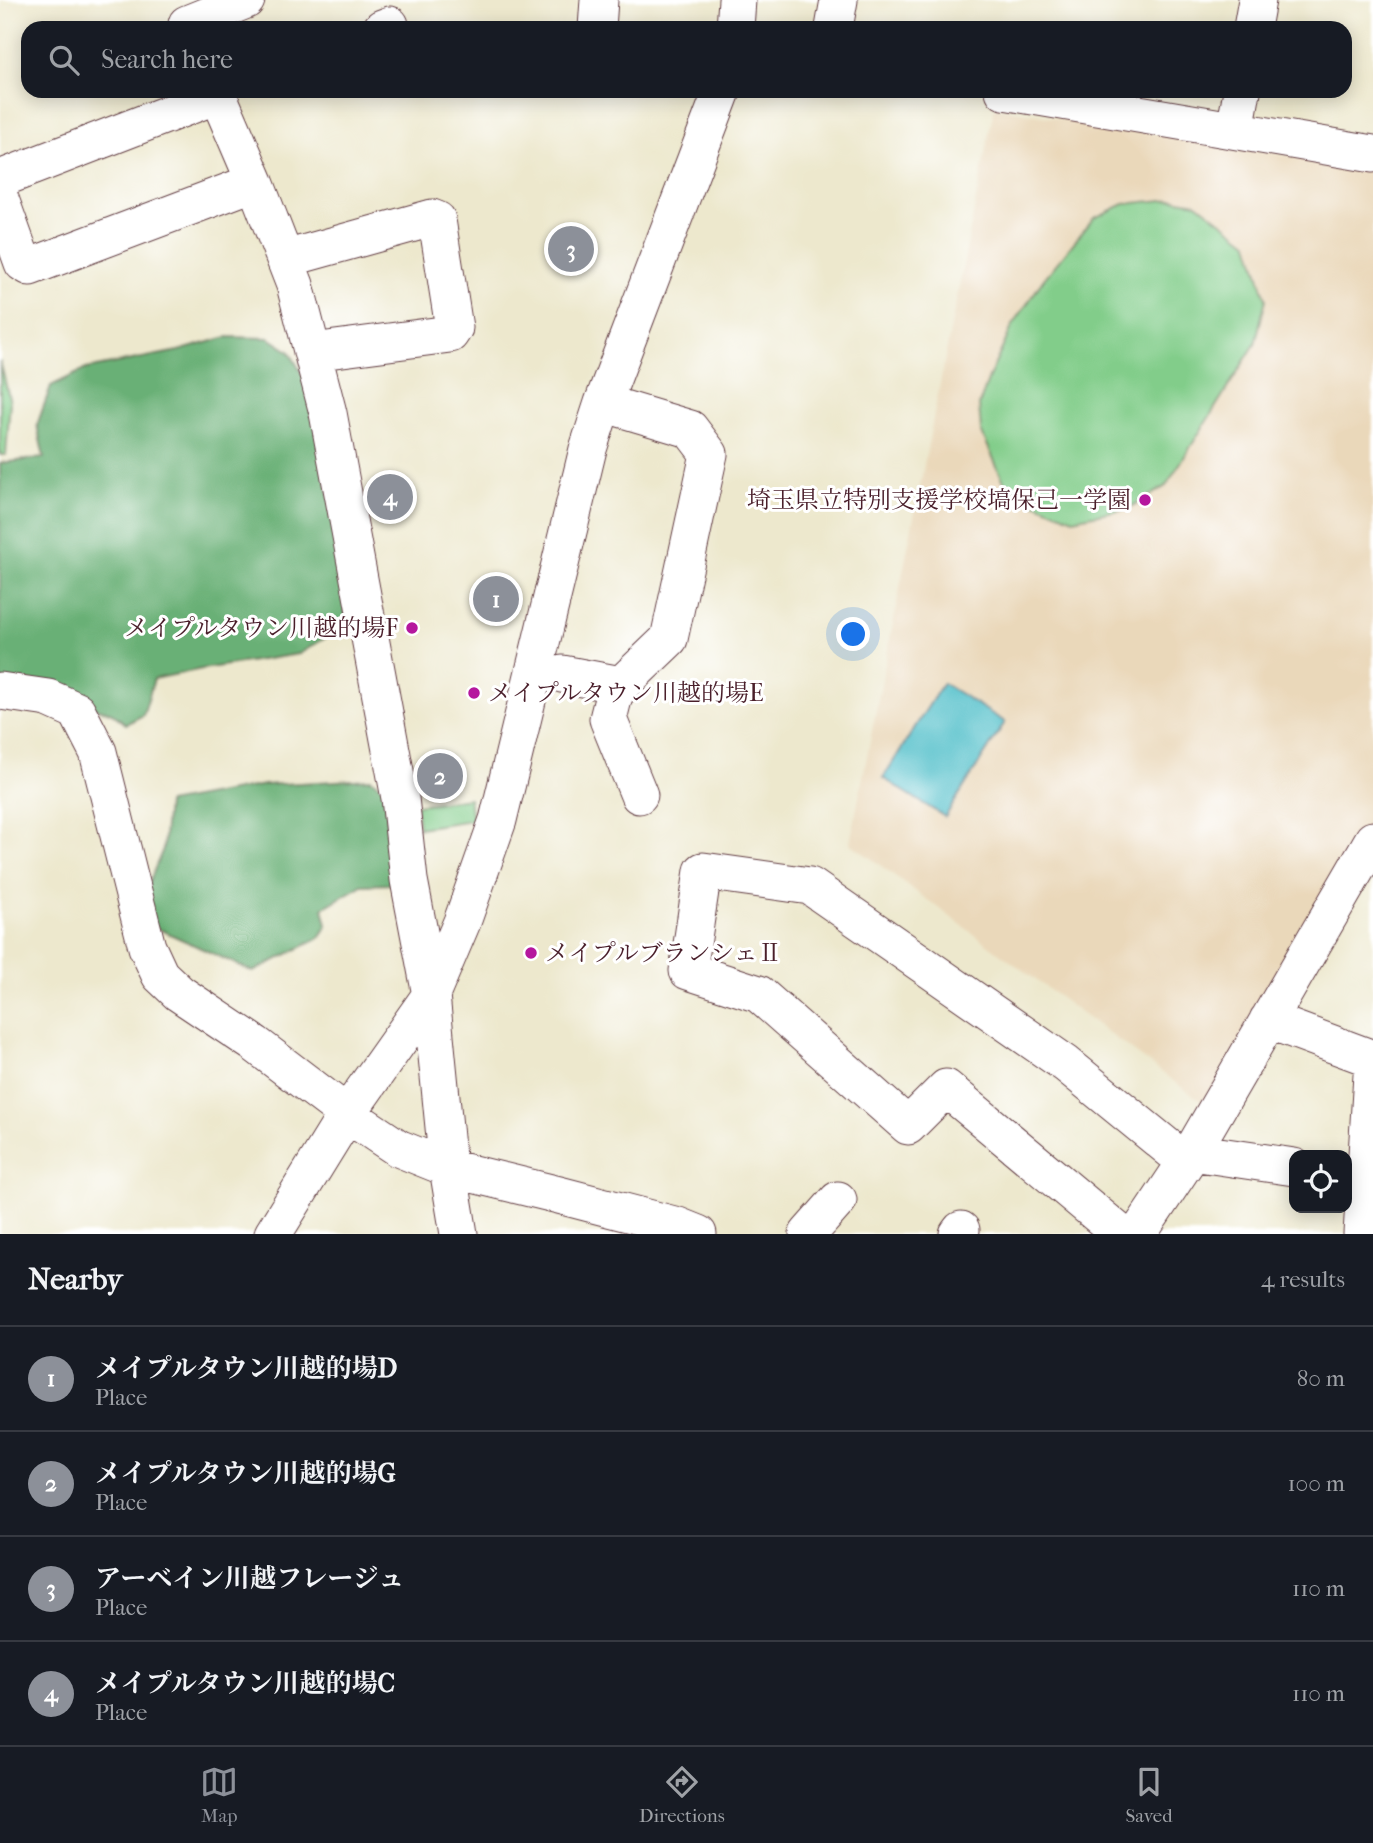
<!DOCTYPE html>
<meta charset="utf-8">
<style>
:root{--surface:#171b24;--page:#20242c;--text:#f1f3f6;--muted:#9ea1a6;--line:#363941;--accent:#8c9099}
body{margin:0;font-family:"IM FELL French Canon","Noto Serif JP",serif;background:var(--page);color:var(--text)}
.controls{position:absolute;right:21px;bottom:21px;display:grid;overflow:hidden;border-radius:14px;box-shadow:0 4px 18px #0003}
.controls button{width:63px;height:63px;display:grid;place-items:center;padding:0;border:0;border-bottom:2px solid var(--line);background:var(--surface);color:var(--text);font:35px sans-serif}
.you{position:absolute;left:854px;top:635px;width:24px;height:24px;margin:-18px;border:5px solid #fff;border-radius:50%;background:#1a73e8;box-shadow:0 0 0 10px #1a73e833}
.badge{display:grid;place-items:center;width:46px;height:46px;border-radius:50%;background:var(--accent);color:#fff;font-size:23px;font-weight:700}
.pin{position:absolute;translate:-50% -50%;border:4px solid #fff;box-shadow:0 2px 7px #0006}
.list{margin:0;padding:0;list-style:none}
h2{display:flex;justify-content:space-between;align-items:center;height:91px;margin:0;padding:0 28px;font-size:30px}
h2 small{font-size:23px;font-weight:400;color:var(--muted)}
.list li{display:grid;grid-template-columns:46px 1fr auto;gap:21px;align-items:center;box-sizing:border-box;height:105px;padding:0 28px;border-top:2px solid var(--line)}
.list b{display:block;font-size:26px;white-space:nowrap}
.list p{margin:0;font-size:23px;white-space:nowrap;color:var(--muted)}
.list em{font-size:23px;font-style:normal;color:var(--muted)}
.icon{flex:none;width:38px;height:38px;fill:none;stroke:currentColor;stroke-width:2;stroke-linecap:round;stroke-linejoin:round}
.map{position:relative;flex:none;width:1373px;height:1234px;overflow:hidden}
.search{position:absolute;background:var(--surface);box-shadow:0 4px 18px #0003;left:21px;right:21px;top:21px;height:77px;display:flex;align-items:center;gap:18px;box-sizing:border-box;padding:0 24px;border-radius:21px;color:var(--muted);font-size:26px}
.sheet{height:511px;background:var(--surface)}
nav{display:flex;justify-content:space-around;align-items:center;box-sizing:border-box;height:98px;border-top:2px solid var(--line);background:var(--surface);font-size:19px;color:var(--muted)}
nav a{display:grid;justify-items:center;gap:4px}
nav .on{color:var(--accent)}
.map>svg:first-child{display:block}
</style>
<div class="map">
<svg width="1373" height="1234" viewBox="0 0 1373 1234">
<rect width="100%" height="100%" fill="#fff"/>
<filter id="ink" filterUnits="userSpaceOnUse"><feTurbulence type="fractalNoise" baseFrequency=".0143" numOctaves="2"/><feDisplacementMap in="SourceGraphic" scale="14" xChannelSelector="R" yChannelSelector="G"/><feConvolveMatrix kernelMatrix="1 2 1 2 8 2 1 2 1" color-interpolation-filters="sRGB"/></filter>
<filter id="wash" filterUnits="userSpaceOnUse"><feTurbulence type="fractalNoise" baseFrequency=".00686" numOctaves="4" result="noise"/><feDisplacementMap in="SourceGraphic" scale="28" xChannelSelector="R" yChannelSelector="G"/><feGaussianBlur stdDeviation="1.57" result="paint"/><feColorMatrix in="noise" values="0 0 0 0 0 0 0 0 0 0 0 0 0 0 0 0 0 1.4 0 .05"/><feComposite in="paint" operator="in"/></filter>
<g filter="url(#wash)">
<rect width="100%" height="100%" fill="#ede8cd"/>
<path fill="#ead8ba" d="M 994,108 L 1373,170 L 1373,830 L 1206,1105 L 850,843 Z"/>
<path fill="#82cd8a" stroke="#66765a" stroke-width="2" d="M 1173,199 L 1197,203 L 1249,243 L 1266,299 L 1255,344 L 1166,486 L 1129,508 L 1073,519 L 1028,500 L 1005,484 L 981,431 L 979,405 L 990,375 L 1013,325 L 1043,280 L 1094,218 L 1124,204 Z
M 0,361 L 10,402 L 6,455 L 0,455 Z
M 469,798 L 472,820 L 419,828 L 416,805 Z"/>
<path fill="#69b076" stroke="#5a6850" stroke-width="2" d="M 227,337 L 269,338 L 289,351 L 307,382 L 344,571 L 346,625 L 299,654 L 202,669 L 154,679 L 143,715 L 126,724 L 112,713 L 0,681 L 0,463 L 44,458 L 37,425 L 51,386 L 86,369 L 178,351 Z
M 371,779 L 385,789 L 392,884 L 362,885 L 323,908 L 327,925 L 319,938 L 253,972 L 150,925 L 143,897 L 163,849 L 167,803 L 264,785 Z"/>
<path fill="#53c0ca" stroke="#4e707a" stroke-width="2" d="M 943,683 L 1005,722 L 945,817 L 883,778 Z"/>
</g>
<g filter="url(#ink)">
<g fill="none" stroke-linecap="round" stroke-linejoin="round">
<defs>
<path id="minor" d="M 187,24 L 246,0
M 382,28 L 390,25
M 597,28 L 599,0
M 735,28 L 737,0
M 834,28 L 839,0
M 1252,28 L 1257,0
M 216,91 L 255,182 L 295,285 L 328,413 L 400,798 L 409,880 L 431,995 L 448,1168 L 459,1234
M 1004,91 L 1373,154
M 1235,130 L 1242,91
M 0,179 L 217,95
M 0,199 L 23,263 L 30,267 L 255,182
M 285,259 L 432,218 L 437,220 L 454,328 L 450,334 L 312,352
M 603,403 L 690,429 L 709,454 L 669,639 L 621,685 L 614,695 L 608,719 L 639,795
M 562,674 L 621,685
M 0,691 L 48,698 L 77,711 L 98,752 L 147,947 L 160,975 L 179,993 L 255,1044 L 347,1114 L 398,1148 L 448,1168 L 559,1195 L 678,1226 L 698,1234
M 1268,1020 L 1373,1059 L 1362,1234
M 1192,1152 L 1294,1167
M 273,1234 L 347,1114 L 431,995 L 462,922 L 498,820 L 588,449 L 603,403 L 722,91
M 808,1234 L 838,1200
M 958,1234 L 961,1230
M 1121,1234 L 946,1088 L 908,1126 L 759,994 L 688,971 L 703,871 L 810,886 L 1066,1064 L 1186,1162
M 1138,1234 L 1186,1162 L 1373,840"/>
</defs>
<use href="#minor" stroke="#623d43" stroke-width="39"/>
<use href="#minor" stroke="#fff" stroke-width="37"/>
</g>
</g>
<g fill="#b5179e" stroke="#fff" stroke-width="2.5">
<circle cx="1145" cy="500" r="7"/>
<circle cx="412" cy="628" r="7"/>
<circle cx="474" cy="693" r="7"/>
<circle cx="531" cy="953" r="7"/>
</g>
<g text-anchor="middle" stroke-width="6" stroke-linejoin="round" paint-order="stroke">
<g font-size="24" fill="#4a1f2b" stroke="#fff" text-anchor="end">
<text x="1131" y="508">埼玉県立特別支援学校塙保己一学園</text>
<text x="398" y="636">メイプルタウン川越的場F</text>
<text x="488" y="701" text-anchor="start">メイプルタウン川越的場E</text>
<text x="545" y="961" text-anchor="start">メイプルブランシェⅡ</text>
</g>
</g>
</svg>
<div class="controls">
<button><svg class="icon" aria-label="locate" viewBox="0 0 24 24"><circle cx="12" cy="12" r="6"/><path d="M12 2v4M12 18v4M2 12h4M18 12h4"/></svg></button>
</div>
<div class="you"></div>
<div class="pin badge" style="left:496px;top:599px">1</div>
<div class="pin badge" style="left:440px;top:776px">2</div>
<div class="pin badge" style="left:571px;top:249px">3</div>
<div class="pin badge" style="left:390px;top:497px">4</div>
<div class="search"><svg class="icon" aria-label="search" viewBox="0 0 24 24"><circle cx="10" cy="10" r="6"/><path d="M15 15l6 6"/></svg>Search here</div>
</div>
<section class="sheet">
<h2>Nearby<small>4 results</small></h2>
<ul class="list">
<li><span class="badge">1</span><div><b>メイプルタウン川越的場D</b><p>Place</p></div><em>80 m</em></li>
<li><span class="badge">2</span><div><b>メイプルタウン川越的場G</b><p>Place</p></div><em>100 m</em></li>
<li><span class="badge">3</span><div><b>アーベイン川越フレージュ</b><p>Place</p></div><em>110 m</em></li>
<li><span class="badge">4</span><div><b>メイプルタウン川越的場C</b><p>Place</p></div><em>110 m</em></li>
</ul>
</section>
<nav>
<a class="on"><svg class="icon" aria-label="map" viewBox="0 0 24 24"><path d="M3 6l6-2 6 2 6-2v14l-6 2-6-2-6 2zM9 4v14M15 6v14"/></svg>Map</a>
<a><svg class="icon" aria-label="directions" viewBox="0 0 24 24"><path d="M12 3l9 9-9 9-9-9zM9 14v-3h6M13 9l2 2-2 2"/></svg>Directions</a>
<a><svg class="icon" aria-label="saved" viewBox="0 0 24 24"><path d="M7 4h10v16l-5-4-5 4z"/></svg>Saved</a>
</nav>
